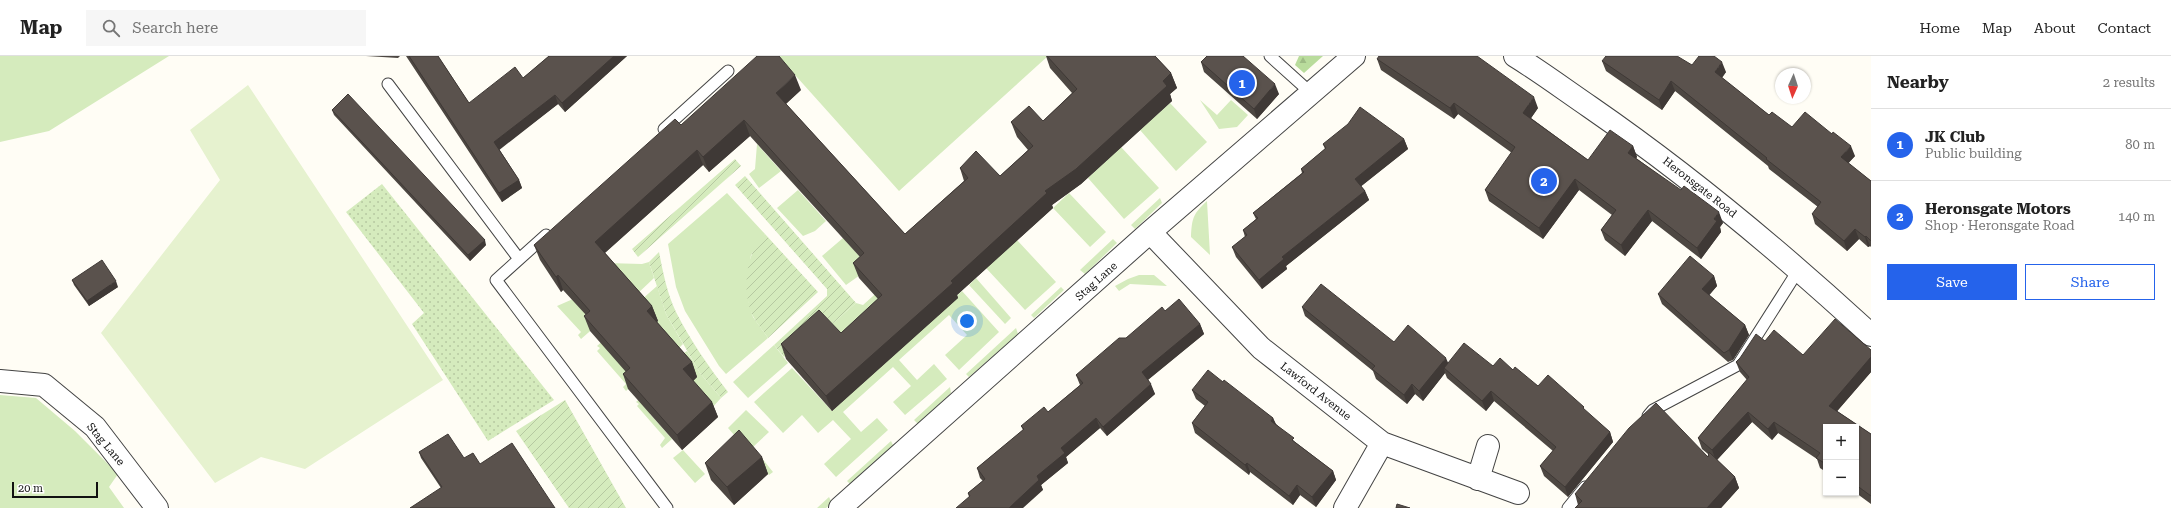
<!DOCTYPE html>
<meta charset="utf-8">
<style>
:root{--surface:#fff;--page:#f6f6f6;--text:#222;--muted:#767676;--line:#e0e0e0;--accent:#2563eb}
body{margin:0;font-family:"Roboto Serif",serif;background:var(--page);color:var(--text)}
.controls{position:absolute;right:12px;bottom:12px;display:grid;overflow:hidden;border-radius:0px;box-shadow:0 1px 3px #0004}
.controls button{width:36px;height:36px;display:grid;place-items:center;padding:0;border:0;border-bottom:1px solid var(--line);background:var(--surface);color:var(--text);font:20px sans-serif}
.compass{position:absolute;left:1775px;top:12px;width:36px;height:36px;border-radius:50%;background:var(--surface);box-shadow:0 1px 3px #0004;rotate:183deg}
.scale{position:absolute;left:12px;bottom:10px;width:86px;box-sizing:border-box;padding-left:4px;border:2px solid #111;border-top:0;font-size:11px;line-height:14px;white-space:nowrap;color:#111;-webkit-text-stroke:3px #fff;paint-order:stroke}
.you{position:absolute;left:967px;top:265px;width:14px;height:14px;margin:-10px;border:3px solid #fff;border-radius:50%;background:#1a73e8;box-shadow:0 0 0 6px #1a73e833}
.badge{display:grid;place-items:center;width:26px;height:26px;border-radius:50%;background:var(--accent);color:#fff;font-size:13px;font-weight:700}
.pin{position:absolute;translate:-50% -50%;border:2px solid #fff;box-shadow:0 1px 4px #0006}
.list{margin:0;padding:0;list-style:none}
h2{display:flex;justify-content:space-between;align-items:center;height:52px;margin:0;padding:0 16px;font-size:17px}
h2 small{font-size:13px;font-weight:400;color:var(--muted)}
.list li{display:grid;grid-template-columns:26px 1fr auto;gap:12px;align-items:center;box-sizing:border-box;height:72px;padding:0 16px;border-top:1px solid var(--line)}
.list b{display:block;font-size:15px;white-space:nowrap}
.list p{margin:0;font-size:13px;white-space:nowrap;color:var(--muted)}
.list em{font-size:13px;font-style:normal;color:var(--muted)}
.actions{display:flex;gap:8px;padding:12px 16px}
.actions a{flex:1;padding:9px 0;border:1px solid var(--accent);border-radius:0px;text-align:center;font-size:14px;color:var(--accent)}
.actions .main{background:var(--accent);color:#fff}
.icon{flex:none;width:22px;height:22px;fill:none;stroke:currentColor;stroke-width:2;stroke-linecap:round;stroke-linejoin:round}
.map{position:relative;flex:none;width:1871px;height:452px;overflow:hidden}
header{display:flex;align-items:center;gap:24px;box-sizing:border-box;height:56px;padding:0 20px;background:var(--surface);border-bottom:1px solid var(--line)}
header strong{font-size:19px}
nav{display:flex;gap:22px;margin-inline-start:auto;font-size:14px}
.search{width:280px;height:36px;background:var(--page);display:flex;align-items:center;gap:10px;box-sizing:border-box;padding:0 14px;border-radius:0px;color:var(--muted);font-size:15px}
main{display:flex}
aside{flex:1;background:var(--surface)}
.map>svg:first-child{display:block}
</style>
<header>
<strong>Map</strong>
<div class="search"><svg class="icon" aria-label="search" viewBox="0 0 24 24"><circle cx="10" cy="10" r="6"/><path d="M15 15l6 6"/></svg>Search here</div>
<nav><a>Home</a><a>Map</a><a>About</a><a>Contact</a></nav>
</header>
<main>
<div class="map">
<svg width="1871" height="452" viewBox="0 0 1871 452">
<defs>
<pattern id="forest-firs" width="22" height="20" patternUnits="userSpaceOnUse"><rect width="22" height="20" fill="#b9dc9c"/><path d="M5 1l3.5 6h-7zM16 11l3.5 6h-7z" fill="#9ebc85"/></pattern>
<pattern id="park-dots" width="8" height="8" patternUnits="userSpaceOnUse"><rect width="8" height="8" fill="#d5ebbd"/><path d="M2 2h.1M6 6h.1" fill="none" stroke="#b6c8a1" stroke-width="1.8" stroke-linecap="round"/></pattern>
<pattern id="garden-furrows" width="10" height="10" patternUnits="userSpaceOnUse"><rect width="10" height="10" fill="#d5ebbd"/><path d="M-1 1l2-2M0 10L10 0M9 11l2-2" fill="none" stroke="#b6c8a1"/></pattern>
</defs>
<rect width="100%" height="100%" fill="#fffdf5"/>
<path fill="#d5ebbd" d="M 0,0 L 169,0 L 49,75 L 0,86 Z
M 778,0 L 1048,0 L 899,135 Z
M 1200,44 L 1217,59 L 1231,44 L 1248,59 L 1237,71 L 1219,73 Z
M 1170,47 L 1207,86 L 1176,115 L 1140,74 Z
M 757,88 L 781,115 L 759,132 L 749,118 L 755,113 Z
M 1121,91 L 1159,132 L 1124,163 L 1088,122 Z
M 798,134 L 826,165 L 815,175 L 803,180 L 777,152 Z
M 727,137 L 765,178 L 751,199 L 748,220 L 748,244 L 753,261 L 768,282 L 726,318 L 719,310 L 685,255 L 676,231 L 668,188 Z
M 1069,137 L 1106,176 L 1090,191 L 1053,152 Z
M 1160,142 L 1162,147 L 1135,173 L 1131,169 Z
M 1207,145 L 1210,199 L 1191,181 C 1192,162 1193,158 1207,145 Z
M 843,182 L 870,212 L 846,229 L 822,200 Z
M 1113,183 L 1117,187 L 1085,218 L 1080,214 Z
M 1017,184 L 1056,226 L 1025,254 L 986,212 Z
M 649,206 L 654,222 L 635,240 L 606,207 L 642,208 Z
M 1139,219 L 1154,219 L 1167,230 L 1130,228 L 1119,235 L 1115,230 L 1128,223 Z
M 976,222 L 1011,262 L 1005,268 L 969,229 Z
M 657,230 L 666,258 L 683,288 L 675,296 L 652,270 L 658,265 L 640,245 Z
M 1061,231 L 1064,234 L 1034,262 L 1031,259 Z
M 882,232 L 896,247 L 851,288 L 832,268 L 856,247 L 863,249 Z
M 962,235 L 999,276 L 959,314 L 945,299 L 967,279 L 949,259 L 899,304 L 917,324 L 934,308 L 947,323 L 905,359 L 893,346 L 911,330 L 893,311 L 843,356 L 861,376 L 877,362 L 888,374 L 836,421 L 824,408 L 851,383 L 833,364 L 818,377 L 802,359 L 783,377 L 754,346 L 792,312 L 832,355 Z
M 573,243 L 596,270 L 581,283 L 578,279 L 581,276 L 557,250 Z
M 1016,272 L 1018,278 L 969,321 L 966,318 Z
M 608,280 L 635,326 L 626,335 L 623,331 L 626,328 L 597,295 L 600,292 L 597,290 Z
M 774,289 L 788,307 L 748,342 L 733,326 Z
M 687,295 L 700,317 L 721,342 L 711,353 L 689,329 L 679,300 Z
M 950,331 L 951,337 L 918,368 L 914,364 Z
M 647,336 L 650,358 L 672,383 L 662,392 L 660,389 L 665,382 L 637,350 L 639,348 L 636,346 Z
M 0,339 L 36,342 L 75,375 L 118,418 L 109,431 L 124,452 L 0,452 Z
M 746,354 L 769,376 L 753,391 L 773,416 L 769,419 L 728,372 Z
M 891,385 L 894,391 L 851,429 L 847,425 Z
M 683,394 L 705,418 L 695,427 L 673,402 Z
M 829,441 L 832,447 L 826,452 L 817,452 Z"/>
<path fill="url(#forest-firs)" d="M 1299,0 L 1323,0 L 1304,17 L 1295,9 Z"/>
<path fill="url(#park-dots)" d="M 382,128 L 554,344 L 488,385 L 412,268 L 424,257 L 346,156 Z"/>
<path fill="url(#garden-furrows)" d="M 735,103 L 741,110 L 638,201 L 632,193 Z
M 745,120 L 856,247 L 832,268 L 822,257 L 807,280 L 784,301 L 774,289 L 827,240 L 827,233 L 735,129 Z
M 765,178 L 818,236 L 768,282 C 764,276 758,269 754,262 C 741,239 745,195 765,178 Z
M 659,196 C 663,216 667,237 676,256 C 690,284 709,311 728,336 L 721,342 L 700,317 L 666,258 L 649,206 Z
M 565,344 L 626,452 L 569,452 L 516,375 Z"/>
<path fill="#e6f2cf" d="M 248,29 L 443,324 L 305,413 L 261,401 L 215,427 L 101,277 L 220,124 L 190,74 Z"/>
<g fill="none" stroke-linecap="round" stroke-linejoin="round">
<defs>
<path id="service" d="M 1270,0 L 1311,37
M 388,28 L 519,203
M 664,73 L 728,15
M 546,179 L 496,224 L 667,452
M 1648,360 L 1653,354 L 1738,309 L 1799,213
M 1568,452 L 1585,431"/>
<path id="minor" d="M 1150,176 L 1261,292 L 1382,387 L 1518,437
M 0,325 L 44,329 L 95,371 L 157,452
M 1478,423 L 1488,390
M 840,452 L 1150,176 L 1354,0
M 1345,452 L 1382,387"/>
<path id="tertiary" d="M 1515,0 C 1541,16 1565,34 1590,51 C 1690,120 1782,197 1871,279"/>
</defs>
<use href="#service" stroke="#444" stroke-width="13"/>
<use href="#minor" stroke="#444" stroke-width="24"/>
<use href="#tertiary" stroke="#444" stroke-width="24"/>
<use href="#service" stroke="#fff" stroke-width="11"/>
<use href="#minor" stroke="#fff" stroke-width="22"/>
<use href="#tertiary" stroke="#fff" stroke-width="22"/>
</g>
<path fill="#4d4742" d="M 366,0 L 400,0 L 398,2 Z
M 406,0 L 438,0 L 469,47 L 523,22 L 549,0 L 627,0 L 565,56 L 558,48 L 499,93 L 519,124 L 522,132 L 502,146 Z
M 1046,0 L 1155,0 L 1171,17 L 1177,32 L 1170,38 L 1172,45 L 1081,128 L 1052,149 L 1053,152 L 957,239 L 958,242 L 832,355 L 786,303 L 781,288 L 841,277 L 878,243 L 859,222 L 853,207 L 860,201 L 750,80 L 709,116 L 703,109 L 605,197 L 652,250 L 658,265 L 657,266 L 692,306 L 697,321 L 693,325 L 712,346 L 718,361 L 682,394 L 628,333 L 623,318 L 626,316 L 590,275 L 584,260 L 586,259 L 563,234 L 561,236 L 540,204 L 534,189 L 681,69 L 801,34 L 786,48 L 905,178 L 964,125 L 960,112 L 1000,120 L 1028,94 L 1017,81 L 1011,66 L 1043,65 L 1072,37 L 1050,12 Z
M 1377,3 L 1538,52 L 1531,62 L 1588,104 L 1633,90 L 1637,101 L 1636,102 L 1723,167 L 1720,171 L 1721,176 L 1701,203 L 1652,165 L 1625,200 L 1605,184 L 1601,174 L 1612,159 L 1579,134 L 1543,183 L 1489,145 L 1485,134 L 1512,97 L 1458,58 L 1454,63 L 1381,14 Z
M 1602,5 L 1692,9 L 1726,16 L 1722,22 L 1769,59 L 1792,71 L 1855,100 L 1848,107 L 1871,125 L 1871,191 L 1870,190 L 1868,191 L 1859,183 L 1847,195 L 1815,168 L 1812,158 L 1818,151 L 1769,113 L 1768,110 L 1675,35 L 1662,54 L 1606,15 Z
M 1201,6 L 1279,38 L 1257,63 L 1204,16 Z
M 332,54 L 486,189 L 470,205 L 334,59 Z
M 1404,83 L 1408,93 L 1361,130 L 1365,135 L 1369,144 L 1286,210 L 1287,213 L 1262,233 L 1236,201 L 1232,191 L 1245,181 L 1243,174 L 1256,163 L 1253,157 L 1302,117 L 1301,113 L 1325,93 L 1323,88 Z
M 1714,220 L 1717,230 L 1709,239 L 1745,269 L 1749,279 L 1733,304 L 1728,306 L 1662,248 L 1658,238 Z
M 72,224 L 118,231 L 89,250 L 74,229 Z
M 1302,251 L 1394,286 L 1448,307 L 1493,310 L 1513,314 L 1538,330 L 1585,355 L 1610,376 L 1613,386 L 1568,441 L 1544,420 L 1540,410 L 1553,395 L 1494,345 L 1486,355 L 1447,322 L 1445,317 L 1423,345 L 1415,338 L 1407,348 L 1376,323 L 1373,315 L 1305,260 Z
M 1165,255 L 1200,268 L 1204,278 L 1148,324 L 1155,338 L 1107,380 L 1100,372 L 1066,401 L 1068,407 L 1041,429 L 1043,434 L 969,441 L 968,437 L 983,425 L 980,422 L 977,412 L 1023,374 L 1021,370 L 1048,356 L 1080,329 L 1076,319 L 1126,282 Z
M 1765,285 L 1803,299 L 1871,294 L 1871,316 L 1837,355 L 1871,378 L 1871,448 L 1856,437 L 1856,371 L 1826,371 L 1826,416 L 1820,412 L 1817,403 L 1778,377 L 1772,384 L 1752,366 L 1717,404 L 1735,421 L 1739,432 L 1721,452 L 1575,452 L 1578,449 L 1575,438 L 1708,401 L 1708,398 L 1702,393 L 1698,382 L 1747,324 L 1740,316 L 1736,306 Z
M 1223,326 L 1273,362 L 1276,368 L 1295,386 L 1333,415 L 1336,424 L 1316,451 L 1300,439 L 1293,449 L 1250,416 L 1249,419 L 1195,377 L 1192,367 L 1205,350 L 1196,343 L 1192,334 Z
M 419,396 L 464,402 L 480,408 L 441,432 L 421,402 Z
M 762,401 L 768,418 L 734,449 L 711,424 L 705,407 Z"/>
<path fill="#3f3936" d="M 614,0 L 627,0 L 565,56 L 562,47 Z
M 1722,6 L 1726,16 L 1718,26 L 1715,16 Z
M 1171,17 L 1177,32 L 1170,38 L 1172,45 L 1081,128 L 1052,149 L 1053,152 L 957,239 L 958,242 L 832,355 L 826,340 L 951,225 L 1045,135 Z
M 795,19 L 801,34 L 781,52 L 776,37 Z
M 1671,25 L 1675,35 L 1662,54 L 1659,44 Z
M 1275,28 L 1279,38 L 1257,63 L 1254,53 Z
M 555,39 L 558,48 L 498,95 L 494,86 Z
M 1534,41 L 1538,52 L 1527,68 L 1523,57 Z
M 1454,47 L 1458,58 L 1454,63 L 1450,52 Z
M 744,64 L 750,80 L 709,116 L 703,101 Z
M 1404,83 L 1408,93 L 1359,132 L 1355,123 Z
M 1633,90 L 1637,101 L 1632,108 L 1628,97 Z
M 1851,90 L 1855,100 L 1845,111 L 1841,101 Z
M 697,94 L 703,109 L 600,201 L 595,186 Z
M 1575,123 L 1579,134 L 1543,183 L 1539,172 Z
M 519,124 L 522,132 L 502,146 L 499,137 Z
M 1365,135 L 1369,144 L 1286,210 L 1287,213 L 1262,233 L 1259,224 L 1282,201 Z
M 1648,154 L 1652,165 L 1625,200 L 1621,189 Z
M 1719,156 L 1723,167 L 1720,171 L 1721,176 L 1701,203 L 1697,192 L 1714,163 Z
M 1855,173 L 1859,183 L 1847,195 L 1844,185 Z
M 1866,180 L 1870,190 L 1868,191 L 1865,181 Z
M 485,184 L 486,189 L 470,205 L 468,199 Z
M 558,219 L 563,234 L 561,236 L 556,221 Z
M 1714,220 L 1717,230 L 1706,243 L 1702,233 Z
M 116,225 L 118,231 L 89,250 L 87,245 Z
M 652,250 L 658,265 L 652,270 L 647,255 Z
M 1200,268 L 1204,278 L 1145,326 L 1142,316 Z
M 1745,269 L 1749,279 L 1733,304 L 1729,294 Z
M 1871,301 L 1871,316 L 1833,360 L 1829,350 Z
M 1446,302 L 1450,311 L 1444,312 L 1445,317 L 1423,345 L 1419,335 Z
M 692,306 L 697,321 L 689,329 L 683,313 Z
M 1151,328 L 1155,338 L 1107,380 L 1103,371 Z
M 1412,328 L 1415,338 L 1407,348 L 1404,339 Z
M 1491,335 L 1494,345 L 1486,355 L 1482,345 Z
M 712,346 L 718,361 L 682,394 L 677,379 Z
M 1748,356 L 1752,366 L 1716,405 L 1712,394 Z
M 1096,362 L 1100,372 L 1066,401 L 1068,407 L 1041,429 L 1043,434 L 1023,452 L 1009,452 L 1061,392 Z
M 1273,362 L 1277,371 L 1271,365 Z
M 1774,366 L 1778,377 L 1772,384 L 1768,373 Z
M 1610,376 L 1613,386 L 1568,441 L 1565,431 Z
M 762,401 L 768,418 L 734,449 L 727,431 Z
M 1247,407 L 1250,416 L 1249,419 L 1245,409 Z
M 1333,415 L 1336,424 L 1316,451 L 1312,441 Z
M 1735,421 L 1739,432 L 1721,452 L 1707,452 Z
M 1297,429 L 1300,439 L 1293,449 L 1289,440 Z"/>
<path fill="#5a524d" stroke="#3f3936" d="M 409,0 L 438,0 L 469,47 L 515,11 L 523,22 L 549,0 L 614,0 L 562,47 L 555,39 L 494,86 L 519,124 L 499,137 Z
M 757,0 L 779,0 L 795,19 L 776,37 L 905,178 L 968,122 L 960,112 L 976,95 L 1000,120 L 1033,90 L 1011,66 L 1029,50 L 1043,65 L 1077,33 L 1047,0 L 1155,0 L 1171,17 L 1163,25 L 1167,30 L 1076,113 L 1045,135 L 1047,137 L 951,225 L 953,227 L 826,340 L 781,288 L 819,254 L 841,277 L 882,239 L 853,207 L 864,197 L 744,64 L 703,101 L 697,94 L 595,186 L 652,250 L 647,255 L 692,306 L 683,313 L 712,346 L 677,379 L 623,318 L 630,312 L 584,260 L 590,255 L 558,219 L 556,221 L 534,189 L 675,63 L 681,69 Z
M 1207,0 L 1243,0 L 1275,28 L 1254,53 L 1201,6 Z
M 1379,0 L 1477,0 L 1534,41 L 1523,57 L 1588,104 L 1610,74 L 1633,90 L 1628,97 L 1681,134 L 1684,130 L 1719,156 L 1714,163 L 1717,165 L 1697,192 L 1648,154 L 1621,189 L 1601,174 L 1616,154 L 1575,123 L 1539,172 L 1485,134 L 1515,91 L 1454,47 L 1450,52 L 1377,3 Z
M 1606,0 L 1677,0 L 1692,9 L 1699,0 L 1714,0 L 1722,6 L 1715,16 L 1769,59 L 1772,56 L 1792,71 L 1805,56 L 1832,78 L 1833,76 L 1851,90 L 1841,101 L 1871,125 L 1871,185 L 1866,180 L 1865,181 L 1855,173 L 1844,185 L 1812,158 L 1821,146 L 1766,103 L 1767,102 L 1671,25 L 1659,44 L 1602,5 Z
M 348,38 L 485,184 L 468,199 L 332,54 Z
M 1360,51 L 1404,83 L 1355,123 L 1365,135 L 1282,201 L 1284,203 L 1259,224 L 1232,191 L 1247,179 L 1243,174 L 1258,162 L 1253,157 L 1304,116 L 1301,113 L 1326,92 L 1323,88 L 1348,68 Z
M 1690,200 L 1714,220 L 1702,233 L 1745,269 L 1729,294 L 1724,297 L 1658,238 Z
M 102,204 L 116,225 L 87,245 L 72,224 Z
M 1321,228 L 1394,286 L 1408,269 L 1446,302 L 1419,335 L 1412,328 L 1404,339 L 1372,313 L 1375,310 L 1302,251 Z
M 1179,243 L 1200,268 L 1142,316 L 1151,328 L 1103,371 L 1096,362 L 1061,392 L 1065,397 L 1037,420 L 1039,424 L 1009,452 L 956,452 L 970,440 L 968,437 L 985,423 L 977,412 L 1024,373 L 1021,370 L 1044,351 L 1048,356 L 1083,327 L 1076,319 L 1119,282 L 1126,282 L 1162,251 L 1165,255 Z
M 1835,263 L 1871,294 L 1871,301 L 1829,350 L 1871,378 L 1871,440 L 1856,429 L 1856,371 L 1826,371 L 1826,408 L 1816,402 L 1820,397 L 1774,366 L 1768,373 L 1748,356 L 1712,394 L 1698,382 L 1749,321 L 1736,306 L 1740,302 L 1756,278 L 1765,285 L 1774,274 L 1803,299 Z
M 1464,287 L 1493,310 L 1500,302 L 1513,314 L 1515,311 L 1538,330 L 1548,319 L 1584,351 L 1583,352 L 1610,376 L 1565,431 L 1540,410 L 1556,391 L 1491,335 L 1482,345 L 1444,312 Z
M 1208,314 L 1223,326 L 1224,324 L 1273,362 L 1271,365 L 1294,382 L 1292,384 L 1333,415 L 1312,441 L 1297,429 L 1289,440 L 1247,407 L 1245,409 L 1192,367 L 1208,346 L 1192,334 Z
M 1656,347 L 1708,401 L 1709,396 L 1735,421 L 1707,452 L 1575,452 L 1582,445 L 1575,438 L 1629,372 Z
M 739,374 L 762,401 L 727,431 L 705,407 Z
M 448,378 L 464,402 L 473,397 L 480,408 L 512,387 L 555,452 L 410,452 L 442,431 L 419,396 Z
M 1397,448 L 1410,452 L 1396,452 Z"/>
<g text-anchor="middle" stroke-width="4" stroke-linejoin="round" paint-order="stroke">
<g font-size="11" fill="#111" stroke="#fff">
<text transform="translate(1700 131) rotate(38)" y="4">Heronsgate Road</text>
<text transform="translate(1096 225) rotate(-42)" y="4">Stag Lane</text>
<text transform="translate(1316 335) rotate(38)" y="4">Lawford Avenue</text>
<text transform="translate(106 388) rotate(50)" y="4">Stag Lane</text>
</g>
</g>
</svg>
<div class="controls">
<button>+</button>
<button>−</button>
</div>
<svg class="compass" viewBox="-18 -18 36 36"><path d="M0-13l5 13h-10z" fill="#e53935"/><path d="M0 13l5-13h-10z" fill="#767676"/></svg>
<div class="scale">20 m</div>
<div class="you"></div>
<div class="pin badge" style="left:1242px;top:27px">1</div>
<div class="pin badge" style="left:1544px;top:125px">2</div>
</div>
<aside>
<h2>Nearby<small>2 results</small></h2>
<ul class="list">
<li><span class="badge">1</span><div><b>JK Club</b><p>Public building</p></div><em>80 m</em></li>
<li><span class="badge">2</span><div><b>Heronsgate Motors</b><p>Shop · Heronsgate Road</p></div><em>140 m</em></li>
</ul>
<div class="actions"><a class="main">Save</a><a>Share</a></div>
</aside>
</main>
